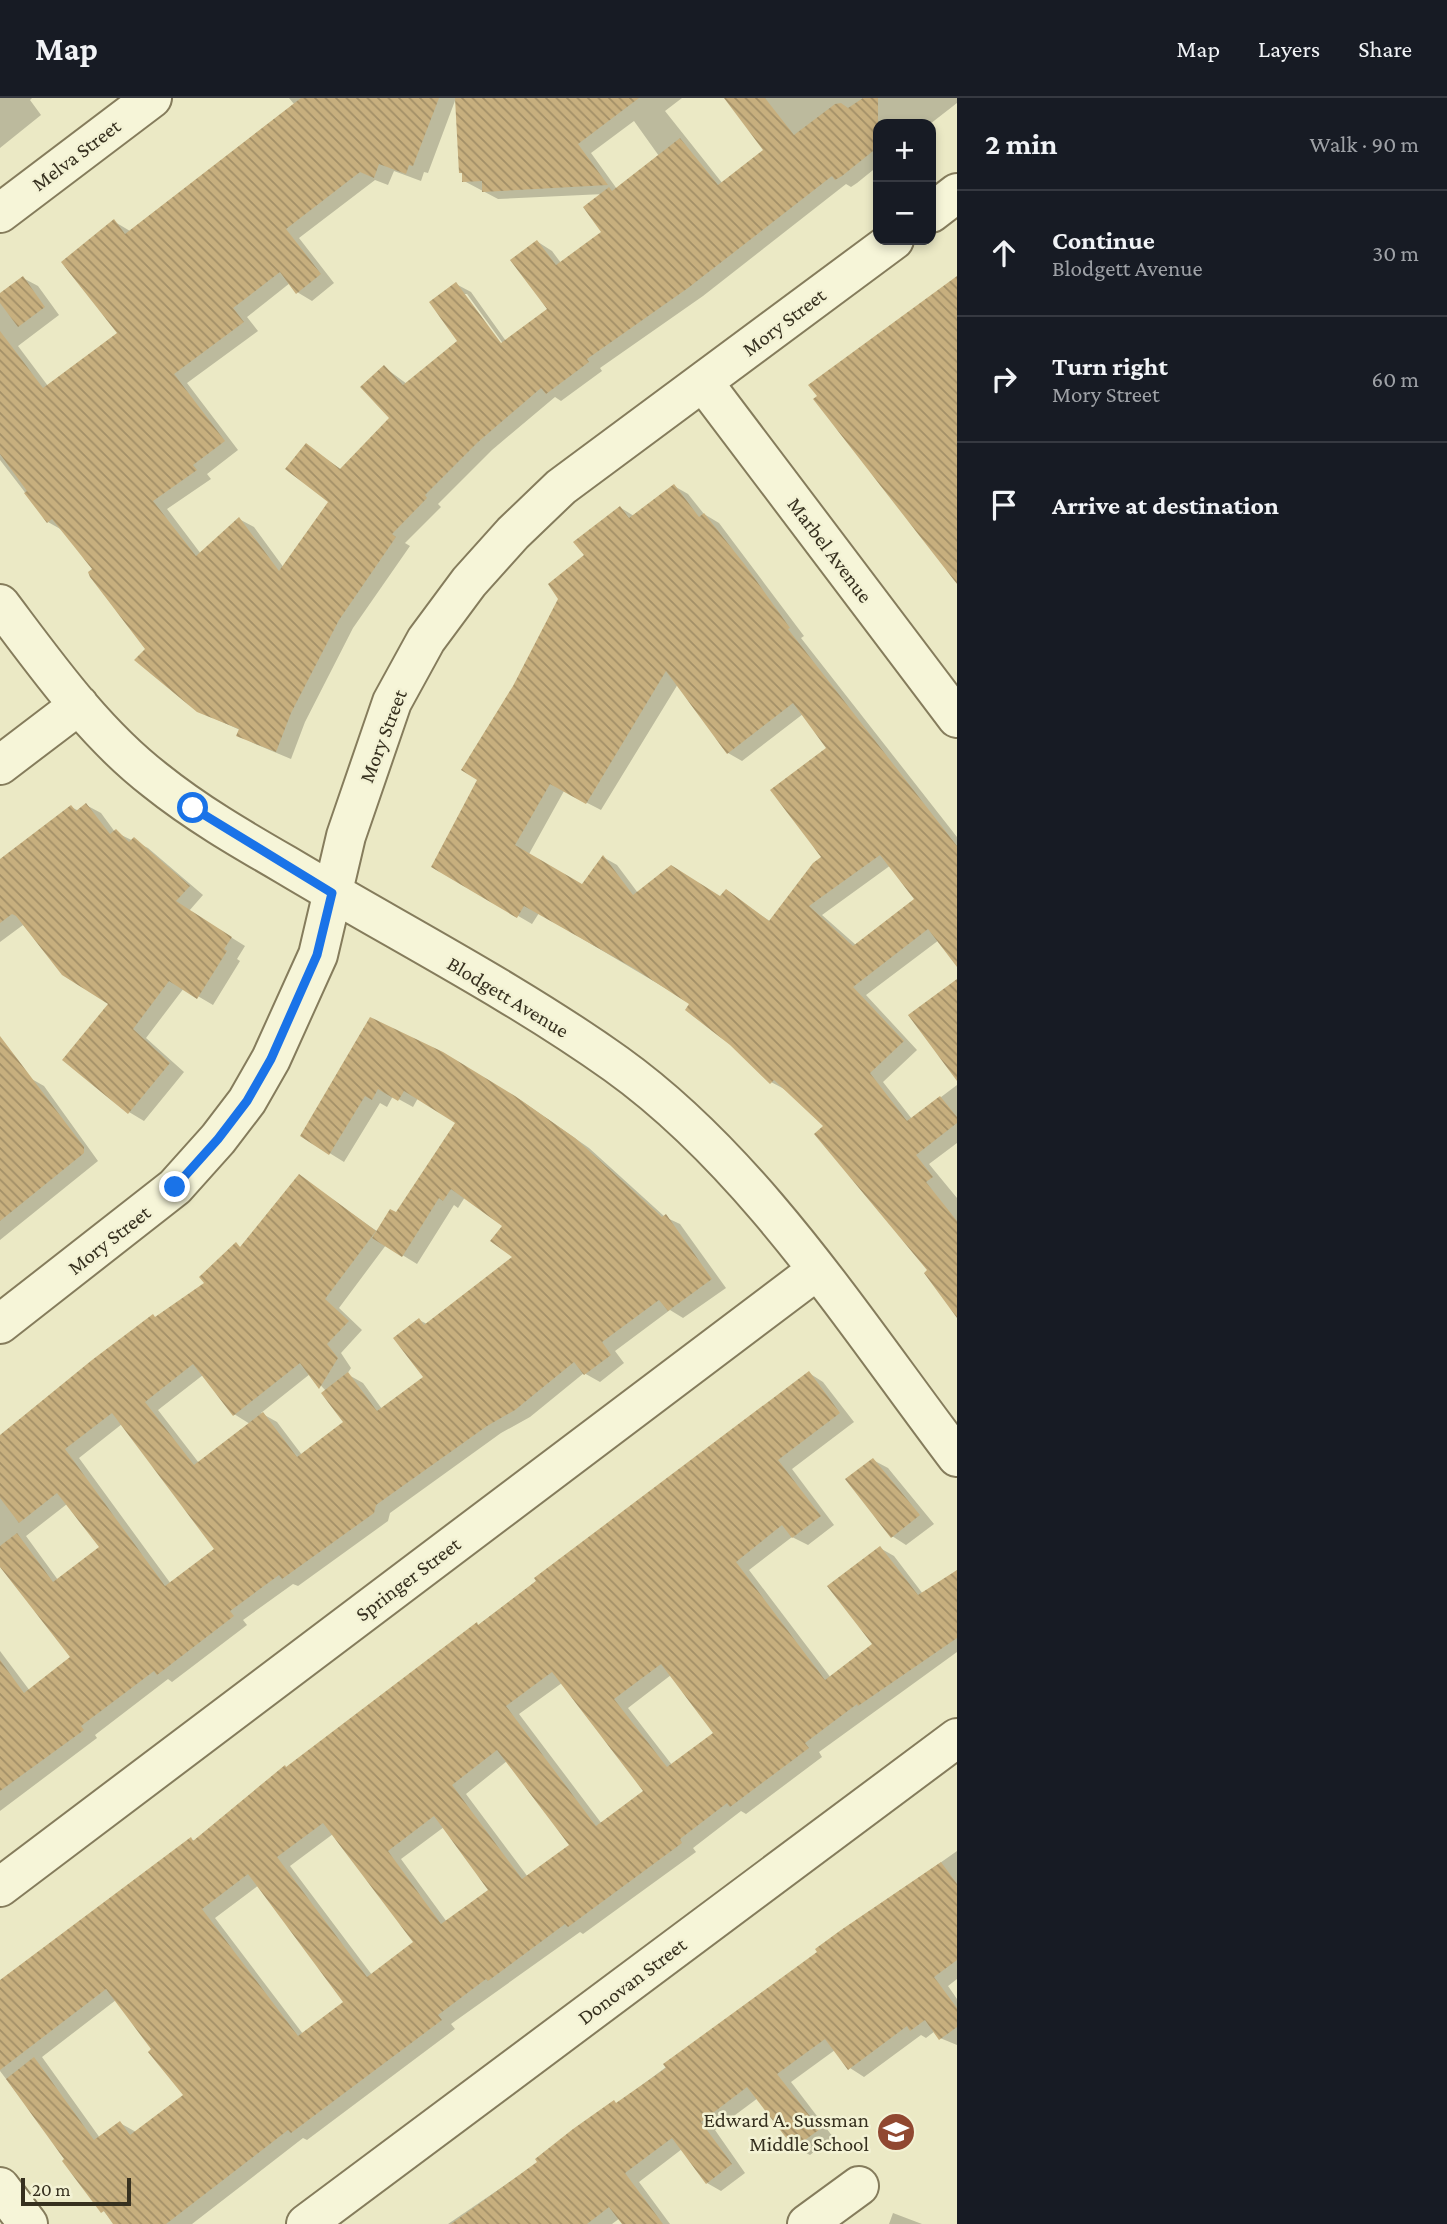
<!DOCTYPE html>
<meta charset="utf-8">
<style>
:root{--surface:#171b24;--page:#242831;--text:#f1f3f6;--muted:#9ea1a6;--line:#363941}
body{margin:0;font-family:"Crimson Pro",serif;background:var(--page);color:var(--text)}
.controls{position:absolute;right:21px;top:21px;display:grid;overflow:hidden;border-radius:14px;box-shadow:0 4px 10px #0003}
.controls button{width:63px;height:63px;display:grid;place-items:center;padding:0;border:0;border-bottom:2px solid var(--line);background:var(--surface);color:var(--text);font:35px sans-serif}
.scale{position:absolute;left:21px;bottom:18px;width:110px;box-sizing:border-box;padding-left:7px;border:4px solid #36301f;border-top:0;font-size:19px;line-height:24px;white-space:nowrap;color:#36301f;-webkit-text-stroke:5px #f3f2d4;paint-order:stroke}
.stop{position:absolute;width:21px;height:21px;margin:-16px;border:5px solid #1a73e8;border-radius:50%;background:#fff}
.stop.end{background:#1a73e8;border-color:#fff;box-shadow:0 2px 7px #0008}
.list{margin:0;padding:0;list-style:none}
h2{display:flex;justify-content:space-between;align-items:center;height:91px;margin:0;padding:0 28px;font-size:30px}
h2 small{font-size:23px;font-weight:400;color:var(--muted)}
.list li{display:grid;grid-template-columns:46px 1fr auto;gap:21px;align-items:center;box-sizing:border-box;height:126px;padding:0 28px;border-top:2px solid var(--line)}
.list b{display:block;font-size:26px;white-space:nowrap}
.list p{margin:0;font-size:23px;white-space:nowrap;color:var(--muted)}
.list em{font-size:23px;font-style:normal;color:var(--muted)}
.icon{flex:none;width:38px;height:38px;fill:none;stroke:currentColor;stroke-width:2;stroke-linecap:round;stroke-linejoin:round}
.map{position:relative;flex:none;width:957px;height:2126px;overflow:hidden}
header{display:flex;align-items:center;gap:42px;box-sizing:border-box;height:98px;padding:0 35px;background:var(--surface);border-bottom:2px solid var(--line)}
header strong{font-size:33px}
nav{display:flex;gap:38px;margin-inline-start:auto;font-size:24px}
main{display:flex}
aside{flex:1;background:var(--surface)}
.map>svg:first-child{display:block}
</style>
<header>
<strong>Map</strong>
<nav><a>Map</a><a>Layers</a><a>Share</a></nav>
</header>
<main>
<div class="map">
<svg width="957" height="2126" viewBox="0 0 957 2126">
<defs>
<pattern id="building-back-hatch" width="6" height="6" patternUnits="userSpaceOnUse" patternTransform="scale(1.75)"><rect width="6" height="6" fill="#c7af7e"/><path d="M-1 5l2 2M0 0l6 6M5-1l2 2" fill="none" stroke="#a28f67"/></pattern>
</defs>
<rect width="100%" height="100%" fill="#ebe9c5"/>
<path fill="#0003" fill-rule="evenodd" d="M 0,0 L 32,0 L 30,2 L 41,17 L 0,50 Z
M 289,0 L 456,0 L 428,75 L 424,74 L 421,83 L 394,73 L 388,87 L 375,82 L 299,140 L 334,185 L 312,203 L 297,194 L 290,185 L 247,219 L 258,233 L 187,285 L 238,352 L 207,376 L 211,381 L 167,411 L 201,456 L 239,421 L 254,429 L 284,470 L 330,404 L 306,347 L 342,372 L 391,320 L 384,269 L 407,286 L 460,243 L 456,186 L 471,194 L 506,243 L 549,212 L 538,144 L 552,153 L 561,165 L 603,134 L 604,96 L 498,101 L 464,83 L 457,0 L 682,0 L 665,13 L 723,86 L 766,53 L 726,0 L 957,0 L 957,5 L 930,26 L 878,26 L 878,68 L 857,85 L 851,89 L 846,86 L 703,198 L 600,270 L 602,273 L 561,303 L 555,299 L 492,352 L 438,406 L 441,409 L 405,445 L 410,448 L 353,530 L 305,624 L 291,661 L 253,645 L 239,637 L 240,632 L 198,613 L 148,551 L 94,471 L 62,432 L 48,424 L 0,362 L 0,197 L 23,180 L 38,188 L 59,217 L 18,248 L 48,288 L 120,235 L 115,124 L 130,133 L 294,6 ZM 634,23 L 659,58 L 617,91 L 591,55 ZM 463,196 L 467,196 L 507,251 L 505,253 Z
M 674,388 L 688,396 L 704,416 L 719,425 L 804,538 L 801,540 L 957,739 L 957,866 L 939,842 L 866,897 L 917,952 L 883,984 L 912,1021 L 957,987 L 957,1045 L 929,1066 L 957,1100 L 957,1217 L 930,1173 L 826,1029 L 786,992 L 771,984 L 692,906 L 539,815 L 532,826 L 433,768 L 479,681 L 515,589 L 586,457 L 621,410 L 634,418 ZM 678,586 L 728,655 L 742,663 L 803,616 L 829,650 L 824,759 L 771,824 L 726,793 L 721,800 L 638,795 L 617,767 L 603,759 L 583,789 L 529,756 L 564,693 L 601,712 ZM 891,767 L 917,801 L 856,847 L 822,817 Z
M 86,707 L 101,715 L 115,734 L 148,750 L 203,797 L 189,813 L 245,848 L 237,861 L 240,863 L 213,907 L 184,890 L 146,940 L 184,974 L 144,1023 L 129,1014 L 111,906 L 63,876 L 23,827 L 0,844 L 0,762 L 71,709 L 79,713 Z
M 371,922 L 522,1003 L 589,1050 L 665,1119 L 680,1126 L 726,1190 L 683,1220 L 670,1212 L 615,1253 L 624,1265 L 600,1284 L 584,1275 L 530,1319 L 501,1335 L 390,1415 L 388,1423 L 298,1488 L 293,1486 L 243,1522 L 247,1527 L 172,1584 L 168,1581 L 95,1637 L 97,1640 L 0,1713 L 0,1553 L 30,1593 L 73,1560 L 0,1468 L 0,1339 L 93,1263 L 207,1185 L 236,1147 L 241,1150 L 299,1078 L 378,1134 L 396,1116 L 458,1024 L 418,1000 L 413,1009 L 393,998 L 387,1009 L 380,1005 L 344,1064 L 302,1038 ZM 465,1099 L 504,1127 L 515,1159 L 427,1226 L 419,1222 L 426,1280 L 382,1311 L 363,1285 L 347,1276 L 351,1270 L 341,1255 L 362,1232 L 339,1210 L 386,1147 L 417,1166 L 454,1107 L 458,1110 ZM 310,1276 L 326,1293 L 346,1325 L 302,1357 L 277,1324 L 261,1315 ZM 203,1277 L 234,1316 L 250,1326 L 199,1365 L 158,1312 ZM 122,1326 L 216,1451 L 171,1486 L 79,1360 ZM 67,1406 L 101,1449 L 58,1482 L 26,1438 Z
M 30,980 L 44,988 L 98,1063 L 0,1142 L 0,1003 Z
M 809,1275 L 823,1284 L 854,1324 L 792,1371 L 834,1427 L 808,1447 L 792,1439 L 749,1472 L 831,1580 L 874,1546 L 880,1450 L 894,1458 L 923,1496 L 957,1474 L 957,1554 L 819,1654 L 822,1659 L 746,1716 L 741,1713 L 693,1750 L 696,1754 L 583,1836 L 580,1834 L 451,1926 L 455,1931 L 307,2042 L 303,2040 L 192,2126 L 114,2126 L 64,2063 L 67,2061 L 0,1973 L 0,1883 L 191,1741 L 195,1743 ZM 671,1577 L 715,1635 L 672,1667 L 628,1610 ZM 562,1585 L 646,1693 L 602,1726 L 519,1616 ZM 507,1663 L 571,1747 L 528,1779 L 466,1696 ZM 444,1729 L 491,1792 L 447,1824 L 401,1761 ZM 333,1736 L 415,1844 L 372,1877 L 290,1768 ZM 259,1787 L 346,1904 L 303,1936 L 215,1820 ZM 116,1902 L 186,1997 L 136,2034 L 120,2025 L 100,2040 L 42,1959 Z
M 873,1362 L 888,1370 L 934,1426 L 906,1447 L 892,1438 Z
M 957,1753 L 957,1881 L 948,1888 L 957,1901 L 957,1947 L 940,1940 L 935,1933 L 926,1940 L 921,1937 L 864,1979 L 850,1970 L 835,1952 L 791,1984 L 833,2039 L 810,2057 L 795,2049 L 758,2000 L 715,2032 L 745,2075 L 721,2093 L 707,2085 L 682,2051 L 639,2084 L 670,2126 L 624,2126 L 620,2120 L 612,2126 L 448,2126 L 539,2064 L 820,1854 L 842,1834 Z
M 893,2115 L 922,2126 L 889,2126 Z"/>
<path fill="url(#building-back-hatch)" fill-rule="evenodd" d="M 301,0 L 439,0 L 413,68 L 409,67 L 406,76 L 379,66 L 374,80 L 360,74 L 286,131 L 321,176 L 296,196 L 280,174 L 233,210 L 244,224 L 174,276 L 225,343 L 193,367 L 197,372 L 153,403 L 196,458 L 239,419 L 279,473 L 328,404 L 285,371 L 306,345 L 340,371 L 389,320 L 360,289 L 384,267 L 403,287 L 457,243 L 429,204 L 456,184 L 501,245 L 547,211 L 510,162 L 537,142 L 556,167 L 601,134 L 583,109 L 609,89 L 612,93 L 680,40 L 718,87 L 763,52 L 724,0 L 765,0 L 794,37 L 835,6 L 841,5 L 848,10 L 863,0 L 878,0 L 878,49 L 842,78 L 835,82 L 832,78 L 688,190 L 587,261 L 589,264 L 546,296 L 541,290 L 478,344 L 425,397 L 427,400 L 392,436 L 396,439 L 339,522 L 291,615 L 276,654 L 236,638 L 239,631 L 197,614 L 134,562 L 145,551 L 90,479 L 88,474 L 92,471 L 52,421 L 47,425 L 24,395 L 27,393 L 0,356 L 0,233 L 43,290 L 117,235 L 61,164 L 114,121 L 125,136 Z
M 455,0 L 639,0 L 578,46 L 608,87 L 482,94 L 482,83 L 462,84 L 462,75 L 459,75 Z
M 23,178 L 45,209 L 18,229 L 0,205 L 0,195 Z
M 957,178 L 957,486 L 813,301 L 817,298 L 808,287 Z
M 674,386 L 699,419 L 704,415 L 745,467 L 790,530 L 788,531 L 957,748 L 957,869 L 928,831 L 853,889 L 904,943 L 870,975 L 907,1023 L 940,998 L 957,1019 L 957,1025 L 916,1057 L 933,1079 L 926,1084 L 957,1123 L 957,1220 L 924,1175 L 927,1172 L 814,1036 L 823,1028 L 774,982 L 770,986 L 730,947 L 685,912 L 689,906 L 635,871 L 524,808 L 517,820 L 431,769 L 477,682 L 461,672 L 513,588 L 558,501 L 548,486 L 584,457 L 573,444 L 620,408 L 629,420 ZM 666,573 L 727,656 L 793,605 L 826,650 L 770,692 L 821,759 L 813,765 L 769,823 L 726,791 L 720,798 L 671,767 L 633,797 L 603,757 L 582,786 L 515,747 L 550,686 L 586,706 ZM 880,757 L 914,801 L 853,848 L 809,808 Z
M 86,705 L 110,736 L 116,731 L 129,744 L 134,739 L 190,788 L 176,803 L 232,839 L 224,851 L 227,853 L 197,901 L 169,883 L 133,931 L 170,965 L 128,1016 L 62,962 L 108,906 L 62,877 L 16,818 L 12,816 L 0,825 L 0,761 L 71,707 L 76,713 Z
M 957,881 L 957,983 L 908,917 Z
M 370,919 L 443,954 L 515,998 L 575,1040 L 662,1119 L 666,1116 L 712,1181 L 668,1213 L 659,1202 L 602,1244 L 611,1257 L 584,1277 L 574,1264 L 515,1312 L 487,1328 L 376,1407 L 374,1415 L 282,1481 L 279,1477 L 230,1513 L 234,1518 L 157,1577 L 154,1573 L 81,1628 L 84,1632 L 0,1693 L 0,1562 L 24,1595 L 70,1559 L 0,1469 L 0,1448 L 17,1435 L 53,1484 L 99,1449 L 57,1395 L 19,1425 L 0,1400 L 0,1337 L 92,1262 L 153,1216 L 155,1219 L 204,1185 L 199,1179 L 236,1144 L 240,1149 L 299,1076 L 376,1133 L 325,1201 L 349,1223 L 327,1246 L 338,1260 L 319,1291 L 300,1265 L 233,1318 L 193,1266 L 145,1304 L 194,1367 L 263,1314 L 297,1359 L 343,1324 L 321,1295 L 348,1274 L 377,1313 L 423,1279 L 393,1240 L 419,1220 L 424,1227 L 512,1159 L 490,1143 L 502,1128 L 451,1091 L 443,1103 L 439,1100 L 402,1159 L 372,1140 L 390,1111 L 396,1114 L 455,1025 L 404,993 L 398,1003 L 378,991 L 372,1002 L 365,998 L 329,1057 L 300,1038 ZM 112,1315 L 214,1451 L 165,1488 L 65,1351 Z
M 0,938 L 84,1049 L 84,1055 L 0,1123 Z
M 809,1273 L 840,1315 L 778,1362 L 821,1418 L 792,1440 L 782,1427 L 736,1464 L 825,1582 L 872,1546 L 827,1488 L 880,1448 L 918,1497 L 957,1472 L 957,1540 L 858,1608 L 857,1606 L 805,1645 L 809,1650 L 730,1709 L 727,1705 L 680,1741 L 682,1745 L 568,1829 L 565,1826 L 488,1883 L 486,1881 L 438,1917 L 442,1922 L 291,2035 L 288,2032 L 166,2126 L 113,2126 L 104,2113 L 101,2115 L 62,2063 L 64,2061 L 6,1981 L 34,1959 L 94,2042 L 120,2023 L 130,2037 L 183,1997 L 148,1954 L 151,1951 L 106,1891 L 0,1972 L 0,1882 L 191,1739 L 193,1743 L 285,1667 L 286,1669 L 477,1524 L 478,1527 L 536,1483 L 534,1480 ZM 661,1566 L 713,1635 L 667,1669 L 614,1601 ZM 552,1574 L 643,1693 L 596,1728 L 506,1608 ZM 497,1652 L 569,1747 L 522,1781 L 452,1687 ZM 434,1718 L 488,1792 L 441,1826 L 388,1753 ZM 323,1725 L 413,1844 L 367,1879 L 277,1759 ZM 248,1776 L 343,1904 L 298,1938 L 202,1811 Z
M 873,1360 L 920,1417 L 891,1440 L 845,1381 Z
M 941,1764 L 957,1786 L 957,1862 L 934,1879 L 957,1910 L 957,1929 L 939,1942 L 925,1922 L 910,1933 L 907,1928 L 848,1972 L 825,1941 L 777,1976 L 820,2031 L 794,2050 L 747,1989 L 701,2024 L 732,2066 L 706,2086 L 672,2040 L 625,2075 L 663,2126 L 622,2126 L 609,2109 L 587,2126 L 451,2126 L 537,2064 L 535,2061 L 573,2031 L 614,2002 L 616,2005 L 666,1970 L 663,1966 L 817,1854 L 815,1851 L 841,1832 Z"/>
<g fill="none" stroke-linecap="round" stroke-linejoin="round">
<defs>
<path id="minor" d="M 0,115 L 152,0
M 931,115 L 957,95
M 703,284 L 957,620
M 0,506 C 46,567 94,635 155,682 C 196,715 241,741 286,767 C 396,833 512,892 616,966 C 753,1064 856,1226 957,1359
M 0,667 L 79,607
M 0,1226 L 175,1089 L 218,1041 L 247,1003 L 271,961 L 318,857 L 346,738 L 392,604 L 426,542 L 469,484 L 513,435 L 561,389 L 894,142
M 0,1789 L 816,1173
M 0,2089 L 28,2126
M 306,2126 L 957,1640
M 807,2126 L 859,2088"/>
</defs>
<use href="#minor" stroke="#857c5c" stroke-width="42"/>
<use href="#minor" stroke="#f6f5d8" stroke-width="38"/>
</g>
<g fill="none" stroke-linecap="round" stroke-linejoin="round">
<path stroke="#1a73e8" stroke-width="9" d="M 175,1089 L 218,1041 L 247,1003 L 271,961 L 317,857 L 332,795 L 193,710"/>
</g>
<defs>
<symbol id="school-disc" viewBox="-11 -11 22 22"><circle r="9.5" fill="#904831" stroke="#f3f2d4"/><path d="M0-5L7-2L0 1L-7-2ZM-4 1L0 2.5L4 1V4Q0 6-4 4Z" fill="#fff"/></symbol>
</defs>
<g fill-rule="evenodd">
<use href="#school-disc" x="874" y="2012" width="44" height="44"/>
</g>
<g text-anchor="middle" stroke-width="5" stroke-linejoin="round" paint-order="stroke">
<g font-size="21" fill="#36301f" stroke="#f3f2d4">
<text transform="translate(76 57) rotate(-37)" y="7">Melva Street</text>
<text transform="translate(784 224) rotate(-37)" y="7">Mory Street</text>
<text transform="translate(830 452) rotate(53)" y="7">Marbel Avenue</text>
<text transform="translate(383 638) rotate(-69)" y="7">Mory Street</text>
<text transform="translate(508 899) rotate(31)" y="7">Blodgett Avenue</text>
<text transform="translate(109 1142) rotate(-38)" y="7">Mory Street</text>
<text transform="translate(408 1481) rotate(-37)" y="7">Springer Street</text>
<text transform="translate(632 1883) rotate(-37)" y="7">Donovan Street</text>
</g>
<g font-size="21" fill="#36301f" stroke="#f3f2d4" text-anchor="end">
<text x="869" y="2029">Edward A. Sussman<tspan x="869" dy="24">Middle School</tspan></text>
</g>
</g>
</svg>
<div class="controls">
<button>+</button>
<button>−</button>
</div>
<div class="scale">20 m</div>
<div class="stop" style="left:193px;top:710px"></div>
<div class="stop end" style="left:175px;top:1089px"></div>
</div>
<aside>
<h2>2 min<small>Walk · 90 m</small></h2>
<ul class="list">
<li><svg class="icon" aria-label="ahead" viewBox="0 0 24 24"><path d="M12 20V5M6 11l6-6 6 6"/></svg><div><b>Continue</b><p>Blodgett Avenue</p></div><em>30 m</em></li>
<li><svg class="icon" aria-label="right" viewBox="0 0 24 24"><path d="M7 20v-9h11M14 6l5 5-5 5"/></svg><div><b>Turn right</b><p>Mory Street</p></div><em>60 m</em></li>
<li><svg class="icon" aria-label="arrive" viewBox="0 0 24 24"><path d="M6 21V4h12l-3 4 3 4H6"/></svg><div><b>Arrive at destination</b></div></li>
</ul>
</aside>
</main>
